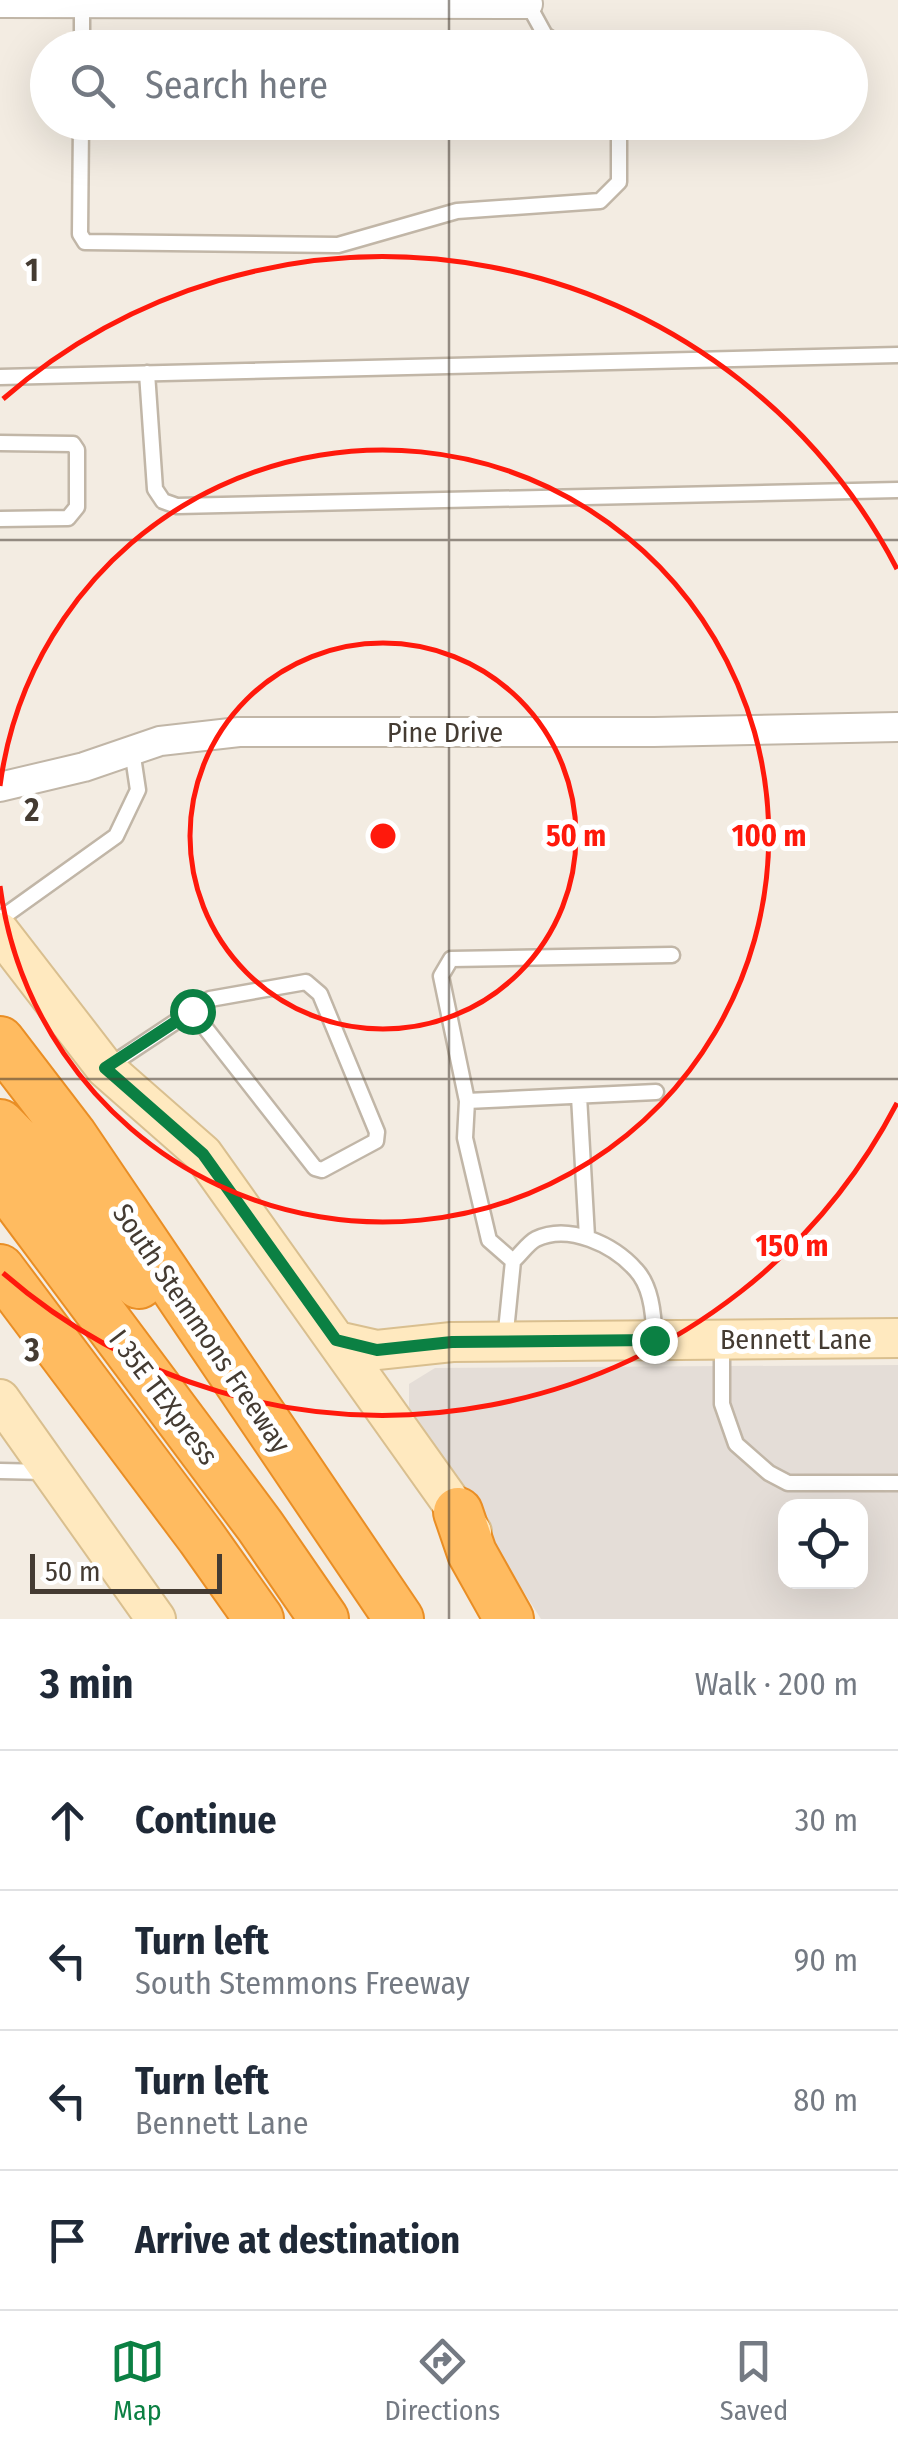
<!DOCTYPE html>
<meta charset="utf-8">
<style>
:root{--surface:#fff;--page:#f2f2f3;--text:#1f2937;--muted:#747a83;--line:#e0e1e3;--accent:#0b8043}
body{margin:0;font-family:"Fira Sans Condensed",sans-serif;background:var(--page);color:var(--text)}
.controls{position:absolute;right:30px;bottom:30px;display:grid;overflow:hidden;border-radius:20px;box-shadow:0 10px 40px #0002}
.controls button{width:90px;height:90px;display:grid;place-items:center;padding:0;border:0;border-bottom:2px solid var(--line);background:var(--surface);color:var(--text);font:50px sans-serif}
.scale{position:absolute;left:30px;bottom:25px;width:192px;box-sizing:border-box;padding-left:10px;border:5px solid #443b32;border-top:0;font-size:28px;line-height:35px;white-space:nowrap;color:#443b32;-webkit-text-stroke:8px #fff;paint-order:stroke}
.stop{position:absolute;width:30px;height:30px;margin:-22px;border:8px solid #0b8043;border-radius:50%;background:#fff}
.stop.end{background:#0b8043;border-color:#fff;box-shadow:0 2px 10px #0008}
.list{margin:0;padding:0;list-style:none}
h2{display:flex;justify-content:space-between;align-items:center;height:130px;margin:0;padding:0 40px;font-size:42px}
h2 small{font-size:32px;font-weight:400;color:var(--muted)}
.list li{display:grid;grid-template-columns:65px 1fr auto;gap:30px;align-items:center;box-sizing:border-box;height:140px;padding:0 40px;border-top:2px solid var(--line)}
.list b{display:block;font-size:38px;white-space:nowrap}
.list p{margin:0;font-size:32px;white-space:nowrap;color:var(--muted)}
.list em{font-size:32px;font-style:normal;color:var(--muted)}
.icon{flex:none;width:55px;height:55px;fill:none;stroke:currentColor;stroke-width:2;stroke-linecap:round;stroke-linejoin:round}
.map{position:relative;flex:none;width:898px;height:1619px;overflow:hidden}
.search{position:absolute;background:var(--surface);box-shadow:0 10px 40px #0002;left:30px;right:30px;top:30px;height:110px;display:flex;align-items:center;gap:25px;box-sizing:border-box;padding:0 35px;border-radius:55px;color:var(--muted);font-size:38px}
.sheet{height:690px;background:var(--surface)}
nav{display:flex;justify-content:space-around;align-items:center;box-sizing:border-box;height:140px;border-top:2px solid var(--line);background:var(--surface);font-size:28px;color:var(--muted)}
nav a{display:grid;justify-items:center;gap:5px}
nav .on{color:var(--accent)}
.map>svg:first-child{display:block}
</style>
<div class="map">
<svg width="898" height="1619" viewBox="0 0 898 1619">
<rect width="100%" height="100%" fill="#f3ece2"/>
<path fill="#e4ddd7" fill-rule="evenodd" d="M 898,1365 L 898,1619 L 541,1619 L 409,1412 L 409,1384 L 435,1368 ZM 786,1506 L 860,1506 L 860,1582 L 786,1582 Z"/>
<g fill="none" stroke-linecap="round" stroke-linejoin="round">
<defs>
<path id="lane" d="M 528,4 L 545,35 L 565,48
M 82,48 L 82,2
M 81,122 L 80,234 L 85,242 L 338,245 L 457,211 L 600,201 L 619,182 L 619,122
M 147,373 L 155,489 L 163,501 L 177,506 L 898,490
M 0,377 L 898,355
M 0,443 L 73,444 L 77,450 L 77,507 L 68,518 L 0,519
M 0,919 L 116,836 L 138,790 L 132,750
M 106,1068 L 210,999 L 306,982 L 320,994 L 377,1132 L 376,1141 L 322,1170 L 315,1168 L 192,1011
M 579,1096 L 587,1237
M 467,1101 L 656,1092
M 513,1261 C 520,1255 528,1243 536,1239 C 569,1223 614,1245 636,1270 C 651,1286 654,1316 654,1337
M 722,1340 L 722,1404 L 736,1444 L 769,1473 L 788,1483 L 898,1483
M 505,1341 L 513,1261 L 489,1240 L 465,1138 L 467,1101 L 441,976 L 451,959 L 672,955
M 0,1471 L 47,1472"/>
<path id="street" d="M 0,3 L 528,4
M 0,787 L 84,767 L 160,741 L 239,732 L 654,732 L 898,727"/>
<path id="secondary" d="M 0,932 L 105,1068 L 203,1154 L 472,1532
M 337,1341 L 377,1350 L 452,1342 L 898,1338
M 0,1399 L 156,1619"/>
<path id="highway" d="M 0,1041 L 72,1135 L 399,1619
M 0,1124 L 51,1176 L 139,1284
M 0,1178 L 260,1526 L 324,1619
M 0,1269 L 201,1537 L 259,1619
M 458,1512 L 472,1553 L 509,1619"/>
</defs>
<use href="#lane" stroke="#c1b6a7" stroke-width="19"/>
<use href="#street" stroke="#c1b6a7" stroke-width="32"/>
<use href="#secondary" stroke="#d9bf8f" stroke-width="42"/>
<use href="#highway" stroke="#e98e25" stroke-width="52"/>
<use href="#lane" stroke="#fff" stroke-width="14"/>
<use href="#street" stroke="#fff" stroke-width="28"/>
<use href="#secondary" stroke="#ffe9bf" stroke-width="38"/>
<use href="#highway" stroke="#ffbb60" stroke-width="48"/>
</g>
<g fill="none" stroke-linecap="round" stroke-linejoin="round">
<path stroke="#0b8043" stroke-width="12" d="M 192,1011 L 105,1068 L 203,1154 L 336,1340 L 377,1350 L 452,1342 L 654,1340"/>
</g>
<path fill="none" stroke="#443b32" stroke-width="2.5" stroke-opacity="0.55" d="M 449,0 L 449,48M 449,122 L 449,1619M 0,540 L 898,540M 0,1079 L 898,1079"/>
<g fill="none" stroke="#ff190c" stroke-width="5">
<circle cx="383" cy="836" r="193"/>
<path d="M0 786A386 386 0 1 1 0 886"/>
<path d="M897 1103A579 579 0 0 1 3 1273M3 399A579 579 0 0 1 897 569"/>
</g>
<g text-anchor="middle" stroke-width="10" stroke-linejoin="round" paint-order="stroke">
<g font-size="28" fill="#443b32" stroke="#fff">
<text x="445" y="742">Pine Drive</text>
<text transform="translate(202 1328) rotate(56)" y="10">South Stemmons Freeway</text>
<text x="796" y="1349">Bennett Lane</text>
<text transform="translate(164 1397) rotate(53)" y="10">I 35E TEXpress</text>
</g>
</g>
<g font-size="32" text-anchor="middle" font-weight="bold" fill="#443b32" stroke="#fff" stroke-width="10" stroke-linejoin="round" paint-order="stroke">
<text x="32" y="281">1</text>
<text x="32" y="821">2</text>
<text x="32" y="1361">3</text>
</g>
<circle cx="383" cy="836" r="15" fill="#ff190c" stroke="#fff" stroke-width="5"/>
<g font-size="30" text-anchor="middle" font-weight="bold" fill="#ff190c" stroke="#fff" stroke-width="10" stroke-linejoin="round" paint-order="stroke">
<text x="576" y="846">50 m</text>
<text x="769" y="846">100 m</text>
<text x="792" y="1256">150 m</text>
</g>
</svg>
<div class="controls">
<button><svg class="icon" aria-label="locate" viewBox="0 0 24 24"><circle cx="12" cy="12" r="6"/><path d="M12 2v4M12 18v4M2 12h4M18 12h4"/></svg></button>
</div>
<div class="scale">50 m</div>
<div class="stop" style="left:192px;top:1011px"></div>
<div class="stop end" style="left:654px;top:1340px"></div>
<div class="search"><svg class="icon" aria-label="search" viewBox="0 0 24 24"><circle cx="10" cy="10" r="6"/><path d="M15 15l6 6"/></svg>Search here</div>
</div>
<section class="sheet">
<h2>3 min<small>Walk · 200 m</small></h2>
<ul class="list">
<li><svg class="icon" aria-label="ahead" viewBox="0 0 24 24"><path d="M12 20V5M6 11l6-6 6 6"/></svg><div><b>Continue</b></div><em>30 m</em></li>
<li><svg class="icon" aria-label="left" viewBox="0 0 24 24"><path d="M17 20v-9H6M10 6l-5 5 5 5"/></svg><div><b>Turn left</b><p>South Stemmons Freeway</p></div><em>90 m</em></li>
<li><svg class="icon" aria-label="left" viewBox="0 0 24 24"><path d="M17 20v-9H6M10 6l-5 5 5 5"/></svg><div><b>Turn left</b><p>Bennett Lane</p></div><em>80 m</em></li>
<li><svg class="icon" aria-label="arrive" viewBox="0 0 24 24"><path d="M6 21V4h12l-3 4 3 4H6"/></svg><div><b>Arrive at destination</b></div></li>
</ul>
</section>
<nav>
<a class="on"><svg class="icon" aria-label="map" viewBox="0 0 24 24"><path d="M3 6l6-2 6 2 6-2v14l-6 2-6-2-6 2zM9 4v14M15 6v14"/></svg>Map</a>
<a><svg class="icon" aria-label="directions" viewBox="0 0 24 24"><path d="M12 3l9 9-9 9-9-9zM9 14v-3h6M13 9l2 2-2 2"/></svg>Directions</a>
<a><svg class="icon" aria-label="saved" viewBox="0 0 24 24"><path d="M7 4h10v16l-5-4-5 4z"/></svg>Saved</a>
</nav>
